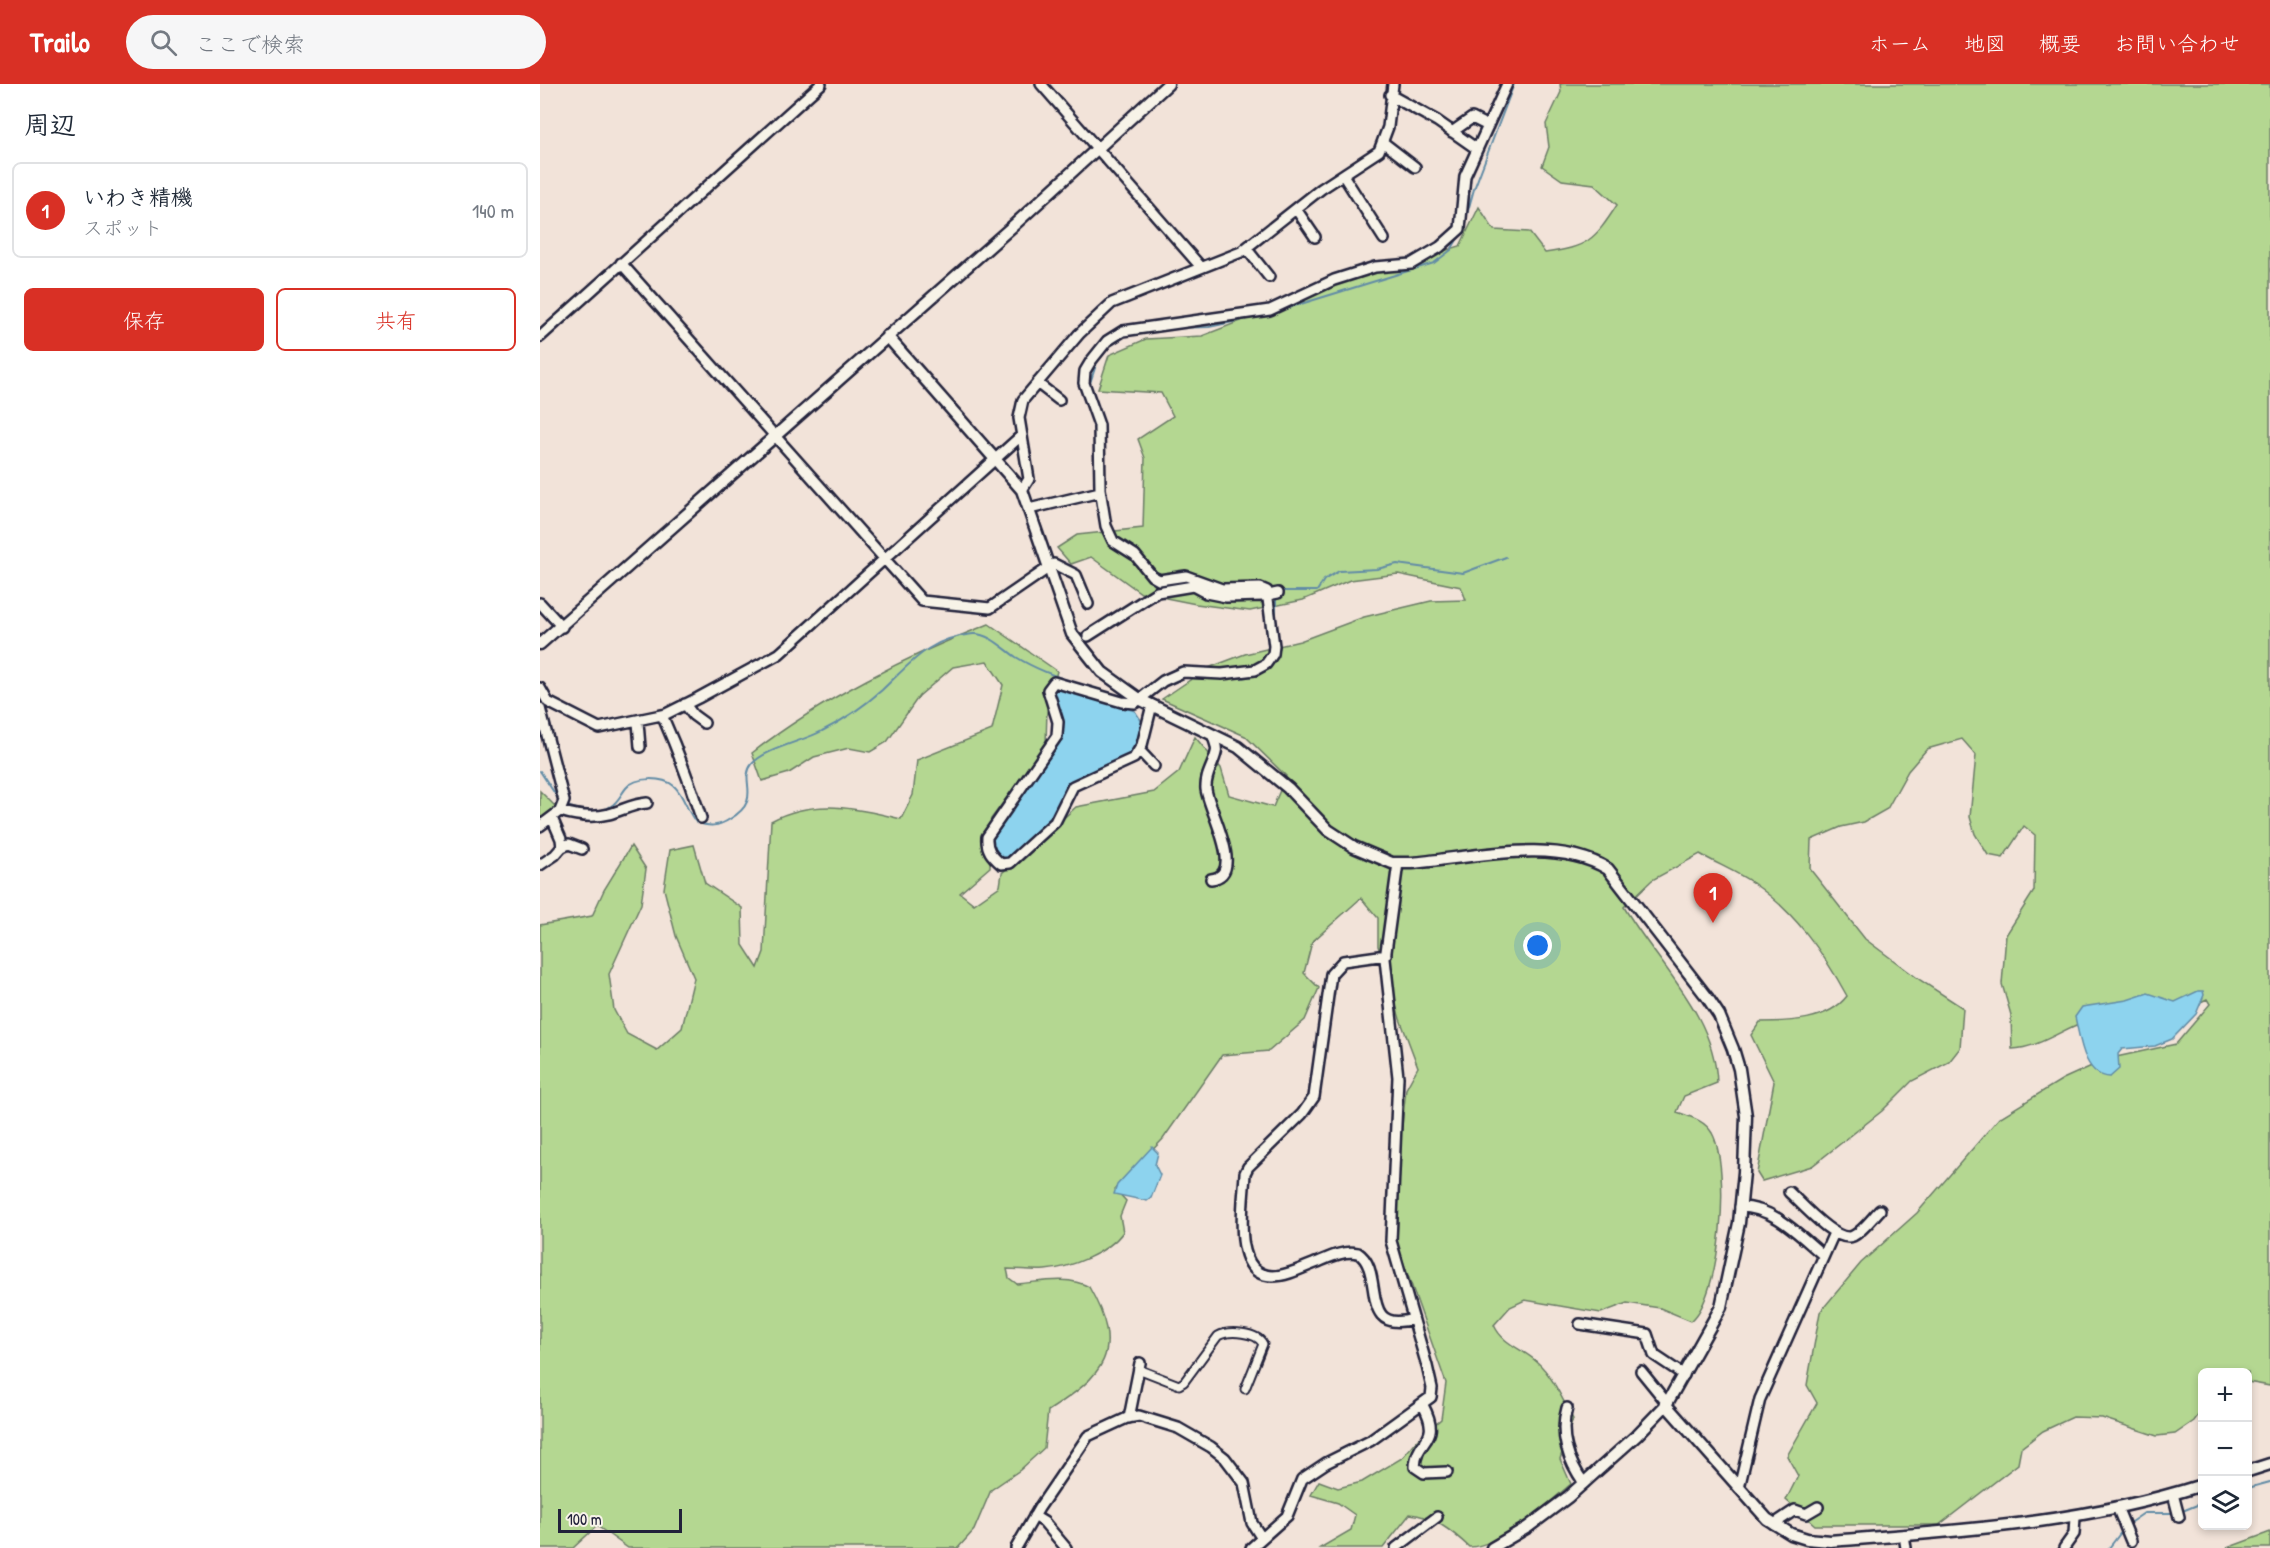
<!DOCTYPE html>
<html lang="ja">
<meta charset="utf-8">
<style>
:root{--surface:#fff;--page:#f6f6f7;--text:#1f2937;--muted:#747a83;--line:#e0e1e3;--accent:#d93025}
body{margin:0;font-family:"Patrick Hand","Klee One",sans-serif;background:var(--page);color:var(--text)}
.controls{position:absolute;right:18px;bottom:18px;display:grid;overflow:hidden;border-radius:9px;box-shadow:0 3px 9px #0003}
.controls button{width:54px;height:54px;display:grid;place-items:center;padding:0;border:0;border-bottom:2px solid var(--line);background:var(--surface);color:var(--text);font:30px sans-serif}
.scale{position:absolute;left:18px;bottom:15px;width:124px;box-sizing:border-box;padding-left:6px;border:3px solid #22223b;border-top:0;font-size:16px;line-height:21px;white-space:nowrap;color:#22223b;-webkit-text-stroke:4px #f7f3e8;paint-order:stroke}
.you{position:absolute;left:998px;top:862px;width:21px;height:21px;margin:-15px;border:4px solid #fff;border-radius:50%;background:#1a73e8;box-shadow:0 0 0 9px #1a73e833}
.badge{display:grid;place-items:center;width:39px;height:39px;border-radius:50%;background:var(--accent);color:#fff;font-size:20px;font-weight:700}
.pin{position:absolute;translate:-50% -50px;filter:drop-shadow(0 2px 3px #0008)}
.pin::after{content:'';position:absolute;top:32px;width:21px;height:18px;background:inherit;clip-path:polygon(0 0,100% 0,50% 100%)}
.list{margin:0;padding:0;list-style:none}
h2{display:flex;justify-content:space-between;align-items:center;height:78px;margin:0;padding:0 24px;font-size:26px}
h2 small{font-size:20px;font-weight:400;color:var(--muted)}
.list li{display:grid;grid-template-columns:39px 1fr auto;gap:18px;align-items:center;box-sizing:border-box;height:96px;margin:0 12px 12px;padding:0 12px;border:2px solid var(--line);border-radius:9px}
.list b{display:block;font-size:22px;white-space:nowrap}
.list p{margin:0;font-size:20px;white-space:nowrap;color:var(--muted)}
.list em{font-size:20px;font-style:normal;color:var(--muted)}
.actions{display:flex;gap:12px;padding:18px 24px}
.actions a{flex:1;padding:14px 0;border:2px solid var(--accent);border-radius:9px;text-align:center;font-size:21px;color:var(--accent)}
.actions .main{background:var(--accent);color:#fff}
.icon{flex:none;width:33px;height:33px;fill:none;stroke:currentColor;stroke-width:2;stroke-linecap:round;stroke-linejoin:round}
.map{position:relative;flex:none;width:1730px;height:1464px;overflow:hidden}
header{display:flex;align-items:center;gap:36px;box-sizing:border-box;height:84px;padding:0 30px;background:var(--accent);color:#fff}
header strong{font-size:28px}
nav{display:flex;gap:33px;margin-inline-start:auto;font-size:21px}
.search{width:420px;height:54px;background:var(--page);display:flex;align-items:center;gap:15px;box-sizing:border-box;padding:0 21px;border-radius:33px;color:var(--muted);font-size:22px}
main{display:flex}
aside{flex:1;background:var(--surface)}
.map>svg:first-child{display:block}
</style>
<header>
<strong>Trailo</strong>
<div class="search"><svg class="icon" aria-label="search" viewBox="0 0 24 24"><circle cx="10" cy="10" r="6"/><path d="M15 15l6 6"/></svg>ここで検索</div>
<nav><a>ホーム</a><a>地図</a><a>概要</a><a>お問い合わせ</a></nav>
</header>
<main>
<aside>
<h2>周辺<small></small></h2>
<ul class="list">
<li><span class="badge">1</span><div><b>いわき精機</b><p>スポット</p></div><em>140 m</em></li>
</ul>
<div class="actions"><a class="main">保存</a><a>共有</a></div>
</aside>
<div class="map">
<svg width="1730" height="1464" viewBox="0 0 1730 1464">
<rect width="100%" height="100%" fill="#f2e3d9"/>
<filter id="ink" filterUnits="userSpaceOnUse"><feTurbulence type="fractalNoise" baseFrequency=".0167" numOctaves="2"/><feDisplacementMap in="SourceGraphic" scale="12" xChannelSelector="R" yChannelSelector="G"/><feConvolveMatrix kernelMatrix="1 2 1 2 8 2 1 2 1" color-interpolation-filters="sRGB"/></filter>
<g filter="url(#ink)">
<path fill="#b4d791" stroke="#6b7c66" stroke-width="1.5" d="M 1020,0 L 1730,0 L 1730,1302 L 1708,1298 L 1708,1288 L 1662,1288 L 1662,1326 L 1654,1337 L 1635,1350 L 1617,1352 L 1562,1334 L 1533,1333 L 1503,1347 L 1481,1364 L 1478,1380 L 1399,1441 L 1275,1441 L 1246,1416 L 1258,1392 L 1247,1372 L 1277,1319 L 1267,1301 L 1280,1228 L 1321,1179 L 1377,1129 L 1459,1034 L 1523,995 L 1567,975 L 1636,960 L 1670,920 L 1667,915 C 1631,934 1588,925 1549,936 C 1523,944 1500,964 1472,965 L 1471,931 L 1462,900 L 1466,851 L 1494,807 L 1495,751 L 1484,742 L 1463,774 L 1448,771 L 1435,750 L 1430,733 L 1436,671 L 1422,655 L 1387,665 L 1368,687 L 1347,725 L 1324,738 L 1301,743 L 1271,756 L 1270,785 L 1325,855 L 1380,896 L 1423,924 L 1420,964 L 1409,978 L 1372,997 L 1342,1027 L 1272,1082 L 1222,1097 L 1217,1089 L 1234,998 L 1211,951 L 1220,938 C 1249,938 1288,937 1307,912 C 1283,868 1255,828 1213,799 C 1197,788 1177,780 1160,770 L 1112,796 L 1084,823 C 1117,880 1175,930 1177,999 L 1144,1012 L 1137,1028 C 1151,1033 1164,1036 1172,1049 C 1191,1083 1181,1213 1151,1237 L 1120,1224 L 1087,1219 L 1061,1229 L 985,1216 L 970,1223 L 954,1241 C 963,1261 982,1264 997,1278 C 1013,1292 1023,1317 1033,1335 L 1020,1375 L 1031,1400 C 1007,1421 961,1462 929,1463 C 912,1447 893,1432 870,1430 L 843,1464 L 780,1464 L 811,1446 L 815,1431 L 798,1419 L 771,1411 L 779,1397 L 798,1404 L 822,1398 L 862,1374 L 879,1354 L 901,1335 L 906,1299 L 857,1160 L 860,1061 L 866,1005 L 878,983 L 860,935 L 838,862 L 838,834 L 821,814 L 772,858 L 764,889 L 779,904 L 765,936 L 729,967 L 682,971 L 623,1055 L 575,1105 L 586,1117 L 580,1132 L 583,1148 C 568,1169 530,1184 505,1186 C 492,1187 479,1185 467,1185 L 469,1194 L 477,1200 C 501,1198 528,1191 549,1203 C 586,1268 564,1291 508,1327 L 504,1364 L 480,1386 L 451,1406 L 434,1446 L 418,1464 L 88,1464 L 57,1442 L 33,1464 L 0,1464 L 0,841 L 52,832 L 64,806 L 91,762 L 106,785 L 101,820 L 69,890 L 74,926 L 87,950 L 117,966 L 142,944 L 154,894 L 136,852 L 124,805 L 130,766 L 154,761 L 165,799 L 202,824 L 203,861 L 218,884 L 224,868 L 231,737 C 274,714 317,724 361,735 L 373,711 L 377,676 L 452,646 L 463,601 L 447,577 L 413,583 L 379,612 L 347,658 L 330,668 L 309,664 L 274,673 L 249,689 L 222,697 L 212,669 C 280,616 369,571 449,540 L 517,587 L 507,626 L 506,660 L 451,735 L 450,783 L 420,809 L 434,820 L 460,802 L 462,789 L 536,723 L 614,708 L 639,688 L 655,653 L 681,684 L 689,711 L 733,723 L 746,692 L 705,652 L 622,615 L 668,584 L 705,570 L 760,557 L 824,533 L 891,517 L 926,516 L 921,503 L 858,490 L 810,496 L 763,516 L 710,527 L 656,520 L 601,509 L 551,473 L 531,480 L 517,464 L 537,451 L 603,444 L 605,374 L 598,355 L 633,332 L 621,309 L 558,305 L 569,271 L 606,255 L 662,252 L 789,203 L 920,162 L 939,123 L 954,146 L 989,148 L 1005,169 C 1047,163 1054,157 1077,121 L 1054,100 L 1022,96 L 1002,82 L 1009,63 L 1006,40 L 1021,8 Z
M 0,707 L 20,727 L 0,738 Z
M 1730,1448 L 1730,1464 L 1687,1464 L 1725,1450 Z"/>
<path fill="#8dd3ee" stroke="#628ca6" stroke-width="1.5" d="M 515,601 L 595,627 L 604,641 C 591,692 564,674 530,699 L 513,736 L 468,776 L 463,777 L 452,766 L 450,754 L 517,659 L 512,610 Z
M 1658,907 L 1663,907 L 1664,911 L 1656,930 L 1632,955 L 1615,962 L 1582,965 L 1578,970 L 1579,985 L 1570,993 C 1543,992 1540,953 1535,933 L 1542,923 L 1587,916 L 1608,909 L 1635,918 Z
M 612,1063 L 618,1069 L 615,1081 L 620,1091 L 611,1114 L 607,1117 L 574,1110 L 577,1101 Z"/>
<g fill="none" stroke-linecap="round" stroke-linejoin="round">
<path stroke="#628ca6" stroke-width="2" d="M 924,141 L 934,105 L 974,0
M 738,227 L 894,179 L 911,166 L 921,149
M 632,244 L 669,243 L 721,232
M 596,250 L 623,246
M 551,306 L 550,299 L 558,275
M 720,500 L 733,506
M 740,507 L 777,507 L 784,496 L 799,487 L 837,485 L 857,480 L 923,489 L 966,473
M 736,511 L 736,544
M 641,593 C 661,592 722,602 732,579
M 0,687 L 19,716
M 26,722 C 37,726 60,731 71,722 C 78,718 81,710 86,704 C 96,692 123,693 134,702 C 144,711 147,728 156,738 C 169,743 178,743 190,735 C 224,715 198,697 212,680 C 224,665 264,657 282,647 C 304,636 324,622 342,606 C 372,578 389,554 433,550 C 449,549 464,565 476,573 C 500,588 525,595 552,605
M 1708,1404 L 1730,1398
M 1640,1428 L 1662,1419
M 1588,1440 L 1604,1429 L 1635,1429
M 1569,1464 L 1582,1447"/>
<defs>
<path id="pedestrian" d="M 598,1285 L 639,1301 L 644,1298 L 678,1252 C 689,1246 717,1248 723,1260 L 705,1305"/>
<path id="minor" d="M 501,0 L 661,183
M 850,11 L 897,37 L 937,65
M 912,48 L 932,34 L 948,42
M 844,59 L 875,83
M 803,91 L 844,155
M 756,125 L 775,153
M 706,164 L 729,193
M 81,179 L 382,517 L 450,524 L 514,480 L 536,491 L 548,520
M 0,253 L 281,0
M 497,299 L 519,316
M 482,406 L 489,395 L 479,334 L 483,316 L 539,250 L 572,219 L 701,168 L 781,105 L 839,67 L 848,43 L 853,0
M 489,425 L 560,408
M 0,519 L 22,543
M 548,552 L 617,508 L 653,502 L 666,509 L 686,513 L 723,512 L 738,509
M 0,604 L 8,618 L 59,644 L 126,630 L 158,614 L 239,570 L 482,351
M 145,620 L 153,631 L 164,639
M 612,621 L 602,661 L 594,674 L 533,702 L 515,738 L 470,779 L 461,780 C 452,772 446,766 447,753 L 517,652 L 518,638 L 508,606 L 514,598 L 582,618 L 595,619 L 623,597 L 643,588 L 682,590 L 715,586 L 726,580 L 733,570 L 734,562 L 727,507 L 720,504 L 682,505 L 646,492 L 619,496 L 612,492 L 595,471 L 573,457 L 566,442 L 560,405 L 559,341 L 544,299 L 545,287 L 551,277 L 567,257 L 583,247 L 730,226 L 794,196 L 835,183 L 871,180 L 900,163 L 920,145 L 925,92 L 967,0
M 0,624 L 24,717 L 20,727 L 0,742
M 122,631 C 137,665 150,699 161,734
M 98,638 L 100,663
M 599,666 L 614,682
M 20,727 C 36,732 53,734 69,730 C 83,726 93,720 107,719
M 22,763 L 29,760 L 42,765
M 0,781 L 15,771 L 22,763 L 21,755 L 12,734
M 671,795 C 707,791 668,725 666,705 C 665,691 673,682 676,669 C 678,663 674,658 673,652
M 846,871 L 803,877 L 791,890 L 774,1013 L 762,1030 L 708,1083 L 705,1089 C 704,1117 690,1192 733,1192 C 748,1192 764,1183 778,1178 C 790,1173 804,1166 818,1169 C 846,1187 817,1251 873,1235
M 1249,1108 C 1261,1119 1297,1160 1313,1152 C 1323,1147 1332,1134 1340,1126
M 1200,1123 C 1234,1123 1259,1151 1283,1171
M 1040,1240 L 1107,1250 L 1114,1271 L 1144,1291
M 1101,1287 L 1127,1319
M 883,1321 C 903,1359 876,1353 875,1383 L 884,1389 L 907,1388
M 1027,1324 C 1019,1350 1028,1377 1044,1399
M 589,1334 L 600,1279
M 1199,1404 L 1220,1315 L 1294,1149
M 1633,1410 L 1639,1433
M 1577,1423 L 1591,1457
M 494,1432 L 504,1438 L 526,1464
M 1234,1440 L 1255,1426 L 1266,1430 L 1278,1423
M 1364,1451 L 1366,1464
M 476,1464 L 499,1424 L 548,1352 L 587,1334 L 599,1332 L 638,1344 L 671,1363 L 685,1374 L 704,1399 L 712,1439 L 721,1453
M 711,1464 L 747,1432 L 762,1395 L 786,1379 L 830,1357 L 891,1313 L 892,1304 L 887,1282 L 851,1157 L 858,993 L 845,875 L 858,779
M 856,1464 L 897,1433
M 1524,1464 L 1534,1450 L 1535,1433"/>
<path id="tertiary" d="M 347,252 L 482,406 L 532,550 L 562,588 L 601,616 L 698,663 L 748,704 L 788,746 L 814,763 L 852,779 L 872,779 C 930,774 1016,752 1068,785 L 1167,913 L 1179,931 L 1193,965 L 1199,985 L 1206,1032 L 1204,1088 L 1199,1139 L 1181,1223 L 1126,1321 L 1096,1352 L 1028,1413 L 988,1443 L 952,1464
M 0,560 L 474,141 L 628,0
M 1126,1321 L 1227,1435 L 1251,1450 L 1267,1455 L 1290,1457 C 1417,1447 1540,1440 1662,1401
M 1708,1387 L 1730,1380"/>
</defs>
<use href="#pedestrian" stroke="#22223b" stroke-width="11"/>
<use href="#minor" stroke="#22223b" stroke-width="14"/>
<use href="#tertiary" stroke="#22223b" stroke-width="15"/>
<use href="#pedestrian" stroke="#f7f3e8" stroke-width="7"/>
<use href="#minor" stroke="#f7f3e8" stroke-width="9"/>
<use href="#tertiary" stroke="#f7f3e8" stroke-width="10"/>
</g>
</g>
</svg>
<div class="controls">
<button>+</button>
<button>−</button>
<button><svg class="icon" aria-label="layers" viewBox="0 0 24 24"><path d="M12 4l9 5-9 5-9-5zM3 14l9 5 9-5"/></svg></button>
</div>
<div class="scale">100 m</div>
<div class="you"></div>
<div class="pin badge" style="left:1173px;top:839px">1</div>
</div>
</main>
